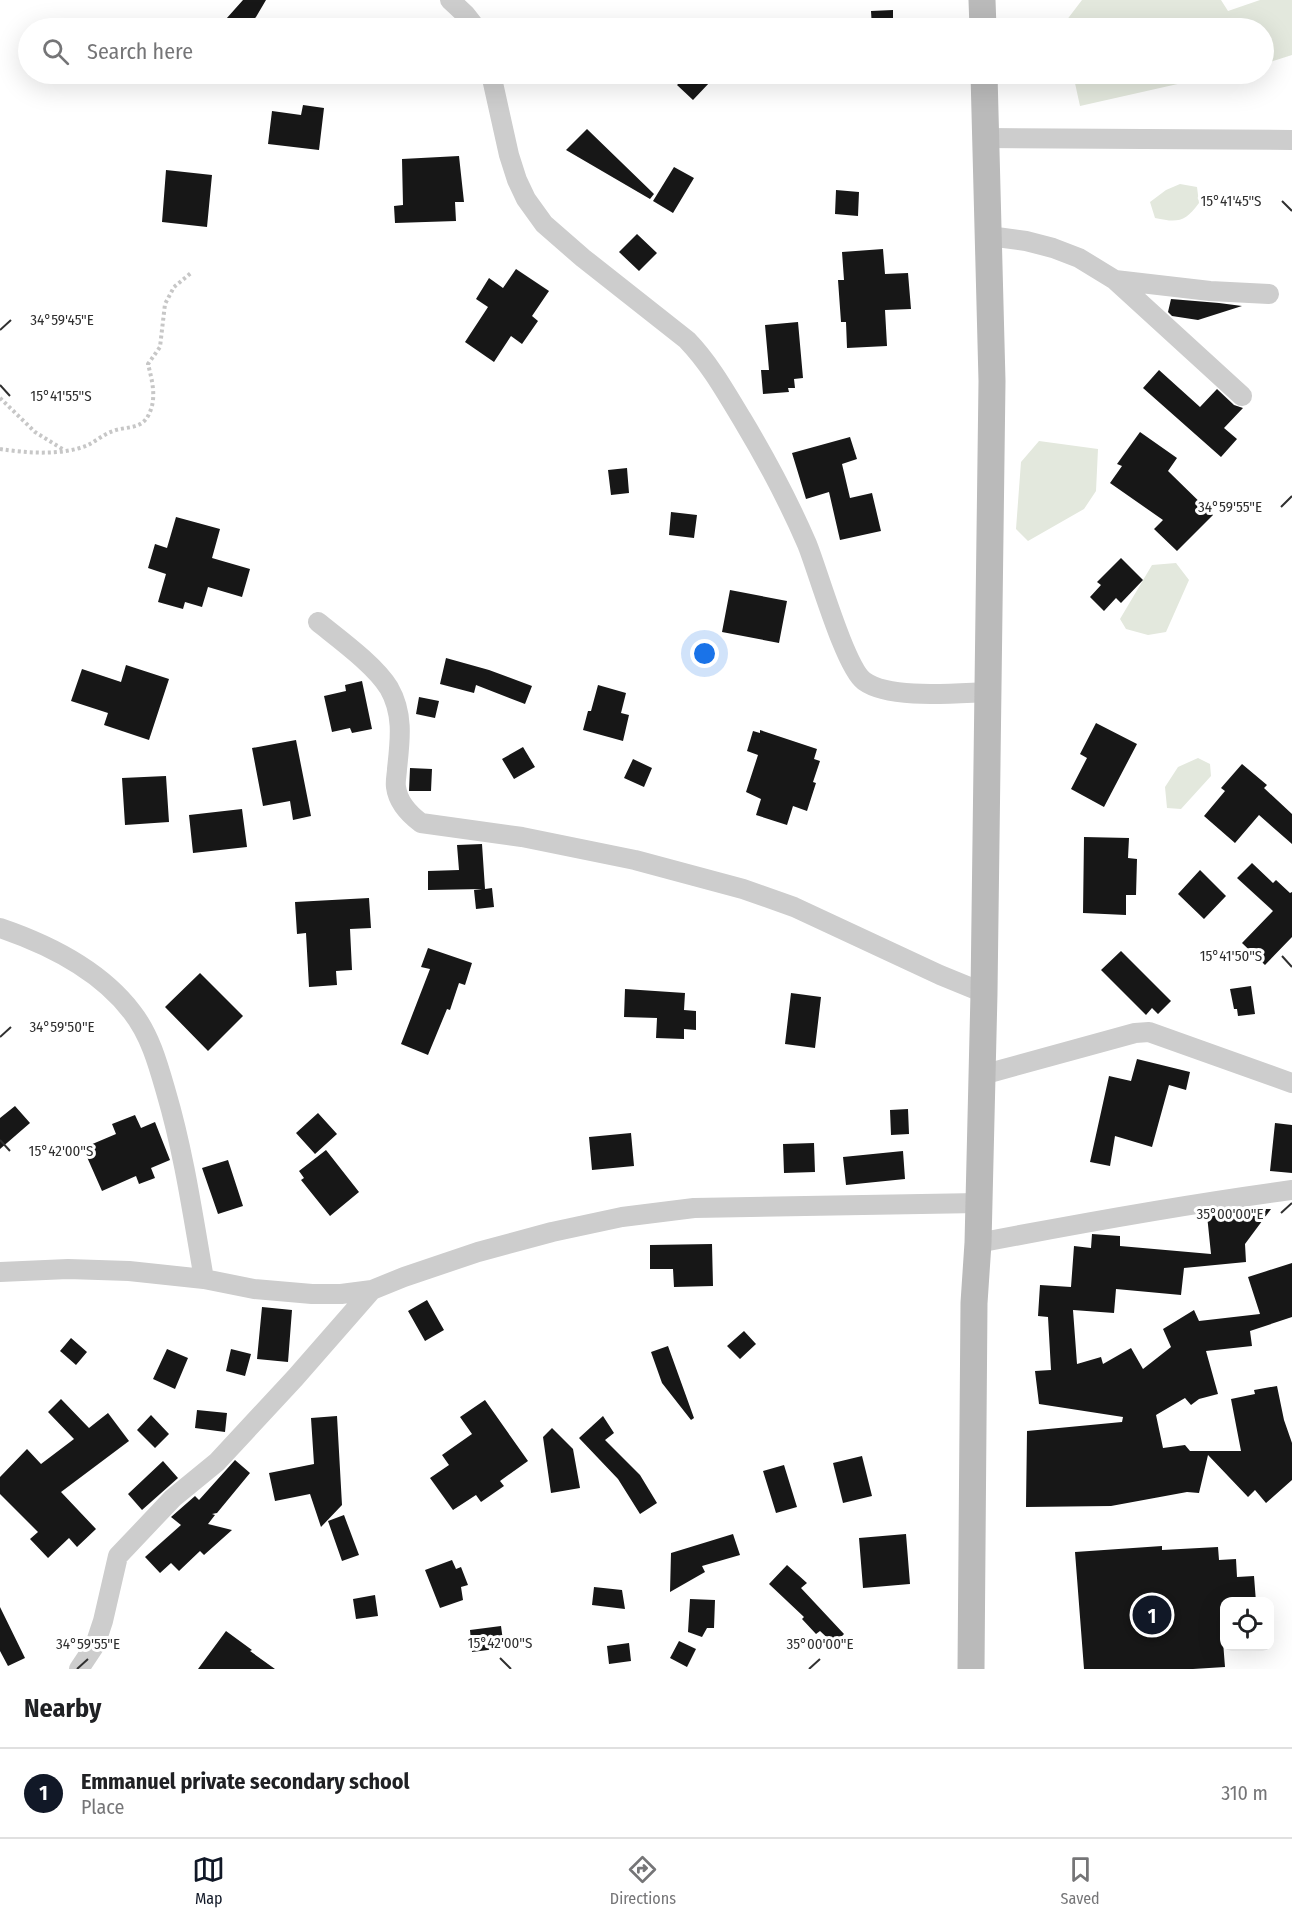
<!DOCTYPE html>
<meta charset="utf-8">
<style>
:root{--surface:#fff;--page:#f2f2f2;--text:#202124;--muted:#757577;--line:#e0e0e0;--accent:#111827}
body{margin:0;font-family:"Fira Sans Condensed",sans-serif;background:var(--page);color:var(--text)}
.controls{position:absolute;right:18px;bottom:18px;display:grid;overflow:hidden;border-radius:12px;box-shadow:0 6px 24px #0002}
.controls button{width:54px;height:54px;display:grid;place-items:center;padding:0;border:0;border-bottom:2px solid var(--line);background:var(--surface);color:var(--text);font:30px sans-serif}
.you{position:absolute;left:705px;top:654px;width:21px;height:21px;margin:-15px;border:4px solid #fff;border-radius:50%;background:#1a73e8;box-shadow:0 0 0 9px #1a73e833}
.badge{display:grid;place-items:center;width:39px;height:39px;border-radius:50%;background:var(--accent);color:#fff;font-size:20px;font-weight:700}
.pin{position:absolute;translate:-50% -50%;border:3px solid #fff;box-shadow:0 2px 6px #0006}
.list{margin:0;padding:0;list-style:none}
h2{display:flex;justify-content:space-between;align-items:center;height:78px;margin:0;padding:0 24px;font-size:26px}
h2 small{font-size:20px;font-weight:400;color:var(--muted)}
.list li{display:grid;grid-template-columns:39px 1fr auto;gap:18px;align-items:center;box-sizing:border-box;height:90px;padding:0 24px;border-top:2px solid var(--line)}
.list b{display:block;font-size:22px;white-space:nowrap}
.list p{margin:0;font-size:20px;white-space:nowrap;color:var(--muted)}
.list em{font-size:20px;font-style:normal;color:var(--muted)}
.icon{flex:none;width:33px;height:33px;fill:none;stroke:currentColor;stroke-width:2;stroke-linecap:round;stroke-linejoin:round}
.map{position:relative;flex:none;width:1292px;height:1669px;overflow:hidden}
.search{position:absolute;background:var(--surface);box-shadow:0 6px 24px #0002;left:18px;right:18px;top:18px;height:66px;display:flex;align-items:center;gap:15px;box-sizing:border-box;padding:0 21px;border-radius:33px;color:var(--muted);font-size:22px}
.sheet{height:168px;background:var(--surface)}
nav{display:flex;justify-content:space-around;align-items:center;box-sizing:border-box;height:84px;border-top:2px solid var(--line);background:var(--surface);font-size:16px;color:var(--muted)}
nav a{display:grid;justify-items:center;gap:3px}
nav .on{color:var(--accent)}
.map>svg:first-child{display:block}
</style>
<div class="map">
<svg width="1292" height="1669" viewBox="0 0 1292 1669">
<rect width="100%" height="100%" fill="#fff"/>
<path fill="#e3e8dd" d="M 1082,0 L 1221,0 L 1228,11 L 1260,0 L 1292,0 L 1292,55 L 1264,64 L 1264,28 L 1067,28 L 1066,21 Z
M 1073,74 L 1222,74 L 1080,106 Z
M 1180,184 L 1197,187 L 1199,203 C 1185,222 1178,223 1155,218 L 1150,202 L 1166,190 Z
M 1039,441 L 1098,449 L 1096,491 L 1084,509 L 1028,541 L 1016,529 L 1021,462 Z
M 1176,563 L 1189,580 L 1166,632 L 1148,635 L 1126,629 L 1120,619 L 1152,565 Z
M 1198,758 L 1210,764 L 1211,776 L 1181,809 L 1167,808 L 1165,787 L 1178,767 Z"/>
<path fill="#171717" d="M 243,0 L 266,0 L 256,17 L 246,28 L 218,28 Z
M 893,10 L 893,28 L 872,28 L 871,11 Z
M 688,74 L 700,74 L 710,82 L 693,100 L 677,85 Z
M 303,105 L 324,108 L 319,150 L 268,144 L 272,111 L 301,115 Z
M 587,129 L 654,194 L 650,199 L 566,150 Z
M 459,156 L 464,202 L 455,202 L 456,221 L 395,223 L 394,206 L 403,205 L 402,159 Z
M 674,167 L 694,178 L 673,213 L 653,201 Z
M 166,170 L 212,175 L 207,227 L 162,222 Z
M 836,190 L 859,192 L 858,216 L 835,214 Z
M 637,234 L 657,253 L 639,271 L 619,252 Z
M 883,249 L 885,274 L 908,273 L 911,309 L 885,310 L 887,346 L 847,348 L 846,322 L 841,322 L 838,280 L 844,280 L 842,252 Z
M 516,269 L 549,291 L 532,316 L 538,321 L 522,344 L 511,336 L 494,362 L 465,342 L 488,307 L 476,299 L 489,278 L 503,288 Z
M 1171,299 L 1219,303 L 1242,306 L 1198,320 L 1172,316 L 1168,312 Z
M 798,322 L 803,378 L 794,379 L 795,388 L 788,388 L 789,392 L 763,394 L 761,370 L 769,370 L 765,325 Z
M 1159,370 L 1200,407 L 1217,389 L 1234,405 L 1243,408 L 1224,428 L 1237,439 L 1221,457 L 1143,388 Z
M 1140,432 L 1177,458 L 1168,471 L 1213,515 L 1177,551 L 1154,529 L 1163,520 L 1110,483 L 1122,466 L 1117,464 Z
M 850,437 L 857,459 L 842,464 L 850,498 L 872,493 L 881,531 L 840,540 L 829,492 L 806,499 L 792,453 Z
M 627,468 L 629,493 L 611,495 L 608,470 Z
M 671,512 L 697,515 L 694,538 L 669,535 Z
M 176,517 L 220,529 L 212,558 L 250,569 L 242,597 L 208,587 L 202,607 L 185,602 L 183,609 L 158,602 L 166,574 L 148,568 L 155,544 L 167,548 Z
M 1121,558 L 1143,580 L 1121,603 L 1116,598 L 1104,611 L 1090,597 L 1101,585 L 1097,582 Z
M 730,590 L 787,601 L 779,643 L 722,632 Z
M 446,658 L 489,670 L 532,686 L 525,704 L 476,685 L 474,693 L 440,684 Z
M 126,665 L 169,679 L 149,740 L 104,725 L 108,713 L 71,701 L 82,669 L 121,682 Z
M 362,681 L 372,729 L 352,733 L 350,728 L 332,732 L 324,696 L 346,691 L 345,685 Z
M 598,685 L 626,693 L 621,713 L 629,715 L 623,741 L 583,730 L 588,711 L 591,711 Z
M 419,697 L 439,701 L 435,718 L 416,714 Z
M 1096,723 L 1137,744 L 1104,807 L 1071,789 L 1087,758 L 1080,754 Z
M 760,730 L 817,749 L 814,759 L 820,761 L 813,782 L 816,783 L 807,811 L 793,806 L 787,825 L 756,815 L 761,799 L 746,792 L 758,755 L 747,751 L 753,731 L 760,733 Z
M 296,740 L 311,816 L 293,820 L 290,801 L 263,806 L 252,748 Z
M 523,747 L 535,767 L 514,779 L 502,759 Z
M 633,759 L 652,768 L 644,787 L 624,778 Z
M 1242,764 L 1267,785 L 1264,788 L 1292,814 L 1292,844 L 1259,815 L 1235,843 L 1204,816 L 1225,791 L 1221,788 Z
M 410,768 L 432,769 L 431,791 L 409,791 Z
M 166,776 L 169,822 L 125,825 L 122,778 Z
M 242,809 L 247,847 L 193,853 L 189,815 Z
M 1084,837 L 1129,838 L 1128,858 L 1137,859 L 1136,895 L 1126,895 L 1126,915 L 1083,913 Z
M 482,844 L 485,889 L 492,888 L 494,907 L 476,909 L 474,890 L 482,889 L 428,890 L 428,871 L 459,870 L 457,845 Z
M 1252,863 L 1273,883 L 1276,880 L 1290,893 L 1292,892 L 1292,937 L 1265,965 L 1242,943 L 1273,911 L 1237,878 Z
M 1200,870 L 1226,896 L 1204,919 L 1178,894 Z
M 369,898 L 371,928 L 350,929 L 352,970 L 336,971 L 337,985 L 309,987 L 306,933 L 297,934 L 295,902 Z
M 428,948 L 472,963 L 465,985 L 459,983 L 450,1010 L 447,1009 L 428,1055 L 401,1044 L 430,969 L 421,967 Z
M 1121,951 L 1171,1001 L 1158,1014 L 1152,1008 L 1146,1015 L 1101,970 Z
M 200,973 L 243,1016 L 208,1051 L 165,1007 Z
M 1251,986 L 1255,1014 L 1238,1016 L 1237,1009 L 1234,1009 L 1230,989 Z
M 625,989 L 685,993 L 684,1010 L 696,1011 L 696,1030 L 684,1029 L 684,1039 L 656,1038 L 657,1018 L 624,1017 Z
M 791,993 L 821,997 L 815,1048 L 785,1044 Z
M 1137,1059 L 1190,1072 L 1186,1090 L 1169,1085 L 1152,1147 L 1115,1136 L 1110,1166 L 1090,1162 L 1109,1076 L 1131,1081 Z
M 15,1106 L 30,1123 L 0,1149 L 0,1118 Z
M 908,1109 L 909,1134 L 891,1135 L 890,1110 Z
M 318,1113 L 337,1134 L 315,1154 L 296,1133 Z
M 135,1115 L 141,1128 L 155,1122 L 170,1160 L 151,1168 L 155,1178 L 139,1184 L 136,1176 L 102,1191 L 83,1148 L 116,1134 L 112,1124 Z
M 1275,1123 L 1292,1125 L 1292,1173 L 1270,1171 Z
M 631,1133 L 634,1166 L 592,1170 L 589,1137 Z
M 814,1143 L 815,1172 L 784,1173 L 783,1144 Z
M 326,1150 L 359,1192 L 330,1216 L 301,1180 L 304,1178 L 299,1171 Z
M 903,1151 L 905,1179 L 846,1185 L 843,1157 Z
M 228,1160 L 243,1206 L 218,1214 L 202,1168 Z
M 1262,1206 L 1263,1209 L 1271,1209 L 1245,1244 L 1246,1262 L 1184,1268 L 1181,1295 L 1116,1289 L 1114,1313 L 1073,1310 L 1077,1364 L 1101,1357 L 1103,1364 L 1131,1348 L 1143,1369 L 1171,1347 L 1163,1329 L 1194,1310 L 1199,1321 L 1260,1314 L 1248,1277 L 1292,1263 L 1292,1317 L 1250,1331 L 1252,1346 L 1206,1351 L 1218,1394 L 1199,1399 L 1191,1405 L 1185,1398 L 1156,1415 L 1163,1448 L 1185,1445 L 1190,1451 L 1241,1451 L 1231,1399 L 1255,1394 L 1254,1390 L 1277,1386 L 1284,1420 L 1292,1443 L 1292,1480 L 1266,1503 L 1255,1490 L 1248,1497 L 1208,1455 L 1199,1493 L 1187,1492 L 1111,1506 L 1026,1507 L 1027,1431 L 1122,1422 L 1123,1417 L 1039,1404 L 1035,1371 L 1051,1370 L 1048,1317 L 1038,1316 L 1040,1285 L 1071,1287 L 1074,1246 L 1091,1248 L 1092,1234 L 1120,1236 L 1120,1246 L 1211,1254 L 1207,1215 L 1242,1211 L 1242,1209 Z
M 712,1244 L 713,1286 L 674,1287 L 673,1269 L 650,1269 L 650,1245 Z
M 427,1300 L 444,1330 L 425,1341 L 408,1311 Z
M 262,1307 L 292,1310 L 288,1362 L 257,1359 Z
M 744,1331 L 756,1344 L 740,1359 L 727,1346 Z
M 71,1338 L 87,1352 L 76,1365 L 60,1351 Z
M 668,1346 L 694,1418 L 691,1420 L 662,1383 L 651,1352 Z
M 167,1349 L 188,1358 L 175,1389 L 153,1379 Z
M 231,1349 L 251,1354 L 245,1376 L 226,1371 Z
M 61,1399 L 89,1428 L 108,1413 L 129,1441 L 61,1492 L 96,1529 L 77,1547 L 69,1538 L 48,1558 L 30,1539 L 38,1532 L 0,1494 L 0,1477 L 27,1449 L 41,1464 L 74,1439 L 48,1412 Z
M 485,1400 L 528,1461 L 500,1481 L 504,1486 L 481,1502 L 476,1495 L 453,1510 L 430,1478 L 449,1465 L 442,1455 L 472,1434 L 460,1417 Z
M 197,1410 L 227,1413 L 225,1432 L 195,1428 Z
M 151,1415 L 169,1434 L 155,1448 L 137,1430 Z
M 337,1416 L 342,1505 L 321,1527 L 310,1494 L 275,1501 L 269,1473 L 314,1464 L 311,1418 Z
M 603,1416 L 614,1433 L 605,1440 L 640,1475 L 657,1503 L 640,1514 L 618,1479 L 579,1438 Z
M 552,1428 L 573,1449 L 580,1488 L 551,1493 L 543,1437 Z
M 862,1456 L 872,1496 L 843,1503 L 833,1463 Z
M 235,1460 L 250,1473 L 217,1513 L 212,1514 L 215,1515 L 208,1524 L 232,1530 L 204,1555 L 200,1551 L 179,1571 L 171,1563 L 160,1573 L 145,1557 L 181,1525 L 171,1517 L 195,1496 L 199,1500 Z
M 163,1461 L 178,1478 L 142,1510 L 128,1494 Z
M 784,1465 L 797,1507 L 776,1513 L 763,1471 Z
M 344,1515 L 359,1555 L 342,1561 L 328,1521 Z
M 733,1534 L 740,1555 L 702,1566 L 705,1572 L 670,1592 L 671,1553 Z
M 906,1534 L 910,1584 L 863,1588 L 859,1538 Z
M 1162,1546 L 1162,1550 L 1218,1547 L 1219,1560 L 1236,1559 L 1237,1577 L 1254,1576 L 1256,1602 L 1224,1602 L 1224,1629 L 1222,1629 L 1225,1667 L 1193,1669 L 1084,1669 L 1075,1552 Z
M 452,1560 L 456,1569 L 461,1567 L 468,1585 L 461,1587 L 463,1600 L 440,1608 L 425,1570 Z
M 787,1565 L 807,1583 L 801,1588 L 844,1634 L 834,1644 L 820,1631 L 816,1634 L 802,1619 L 804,1617 L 769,1584 Z
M 594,1587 L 622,1590 L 625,1609 L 592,1605 Z
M 375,1595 L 378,1616 L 356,1619 L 353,1599 Z
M 690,1599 L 715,1600 L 714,1628 L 707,1628 L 702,1637 L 688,1632 Z
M 0,1607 L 25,1658 L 8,1666 L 0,1651 Z
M 501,1626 L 504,1648 L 472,1652 L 470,1630 Z
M 226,1631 L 252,1650 L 250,1651 L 275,1669 L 198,1669 Z
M 679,1641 L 696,1649 L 687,1667 L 670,1658 Z
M 629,1643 L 631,1661 L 609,1664 L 607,1646 Z"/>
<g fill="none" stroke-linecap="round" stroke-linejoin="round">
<path stroke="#c7c7c7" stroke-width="4" stroke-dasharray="3 3" stroke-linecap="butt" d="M 0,398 L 35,432 L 64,450
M 0,449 C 27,453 62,456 88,445 C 96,441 104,434 113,431 C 126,426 142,430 149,414 C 157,398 152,380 148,364 L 160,347 L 165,304 L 174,287 L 191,273"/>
<path stroke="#cdcdcd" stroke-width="20" d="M 450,0 L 465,14 L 476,28
M 491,74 L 509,155 L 517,180 L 526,199 L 544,224 L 583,258 L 687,340 C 710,364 725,391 742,419 C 766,459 788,500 807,544 C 818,571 845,667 864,681 C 890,700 957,693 989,692
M 985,138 L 1292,140
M 989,236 L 1026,241 L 1053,248 L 1079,258 L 1115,280 L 1242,396
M 1115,280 L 1210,291 L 1269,294
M 318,622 C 339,639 375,665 389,688 C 404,714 400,741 397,769 C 397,774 395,781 396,787 C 398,803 409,814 421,823 L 522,837 L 635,860 L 743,889 L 794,907 L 940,975 L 984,993
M 0,928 C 50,945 100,970 132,1012 C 150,1035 158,1064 166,1092 C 184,1153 193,1216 204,1279
M 982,1075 L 1135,1033 L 1149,1032 L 1292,1083
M 978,1243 C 1082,1223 1187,1204 1292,1190
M 0,1272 L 68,1269 L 129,1271 L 204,1279 L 254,1289 L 312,1294 L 341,1294 L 372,1290 L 404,1277 L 478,1252 L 552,1232 L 622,1217 L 694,1208 L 979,1203
M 79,1669 L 95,1645 L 103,1621 L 118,1556 L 173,1498 L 217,1462 L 295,1378 L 372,1290"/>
<path stroke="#bababa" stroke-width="27" d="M 982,0 L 983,28
M 971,1669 L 974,1303 L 978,1243 L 984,993 L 992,381 L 984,74"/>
</g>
<path fill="none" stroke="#303030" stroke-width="2" d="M 1282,201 L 1292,211M 0,330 L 11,320M 0,385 L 10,396M 1281,507 L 1292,496M 1282,956 L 1292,967M 0,1037 L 11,1027M 0,1140 L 10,1151M 1281,1213 L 1292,1203M 500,1658 L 511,1669M 77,1669 L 88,1659M 809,1669 L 820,1659"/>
<g font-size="15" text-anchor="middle" fill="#303030" stroke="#fff" stroke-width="6" stroke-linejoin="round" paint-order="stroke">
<text x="1231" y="206">15°41'45"S</text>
<text x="62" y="325">34°59'45"E</text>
<text x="61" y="401">15°41'55"S</text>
<text x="1230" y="512">34°59'55"E</text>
<text x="1231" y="961">15°41'50"S</text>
<text x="62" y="1032">34°59'50"E</text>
<text x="61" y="1156">15°42'00"S</text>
<text x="1230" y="1219">35°00'00"E</text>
<text x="500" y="1648">15°42'00"S</text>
<text x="88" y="1649">34°59'55"E</text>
<text x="820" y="1649">35°00'00"E</text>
</g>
</svg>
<div class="controls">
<button><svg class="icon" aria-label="locate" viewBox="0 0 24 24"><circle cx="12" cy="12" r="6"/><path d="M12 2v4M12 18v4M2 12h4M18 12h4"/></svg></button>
</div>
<div class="you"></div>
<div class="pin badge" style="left:1152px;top:1615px">1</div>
<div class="search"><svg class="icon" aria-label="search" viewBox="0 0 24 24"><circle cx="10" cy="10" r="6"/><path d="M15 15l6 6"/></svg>Search here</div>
</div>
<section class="sheet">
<h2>Nearby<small></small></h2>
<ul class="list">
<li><span class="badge">1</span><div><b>Emmanuel private secondary school</b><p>Place</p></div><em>310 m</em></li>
</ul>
</section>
<nav>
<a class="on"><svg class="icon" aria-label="map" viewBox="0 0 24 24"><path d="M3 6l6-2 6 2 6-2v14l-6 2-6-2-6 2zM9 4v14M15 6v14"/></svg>Map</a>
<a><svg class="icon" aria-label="directions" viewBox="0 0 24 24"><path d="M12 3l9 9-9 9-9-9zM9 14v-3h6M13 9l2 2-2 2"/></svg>Directions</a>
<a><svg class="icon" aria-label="saved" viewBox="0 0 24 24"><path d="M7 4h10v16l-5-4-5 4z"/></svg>Saved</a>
</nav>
